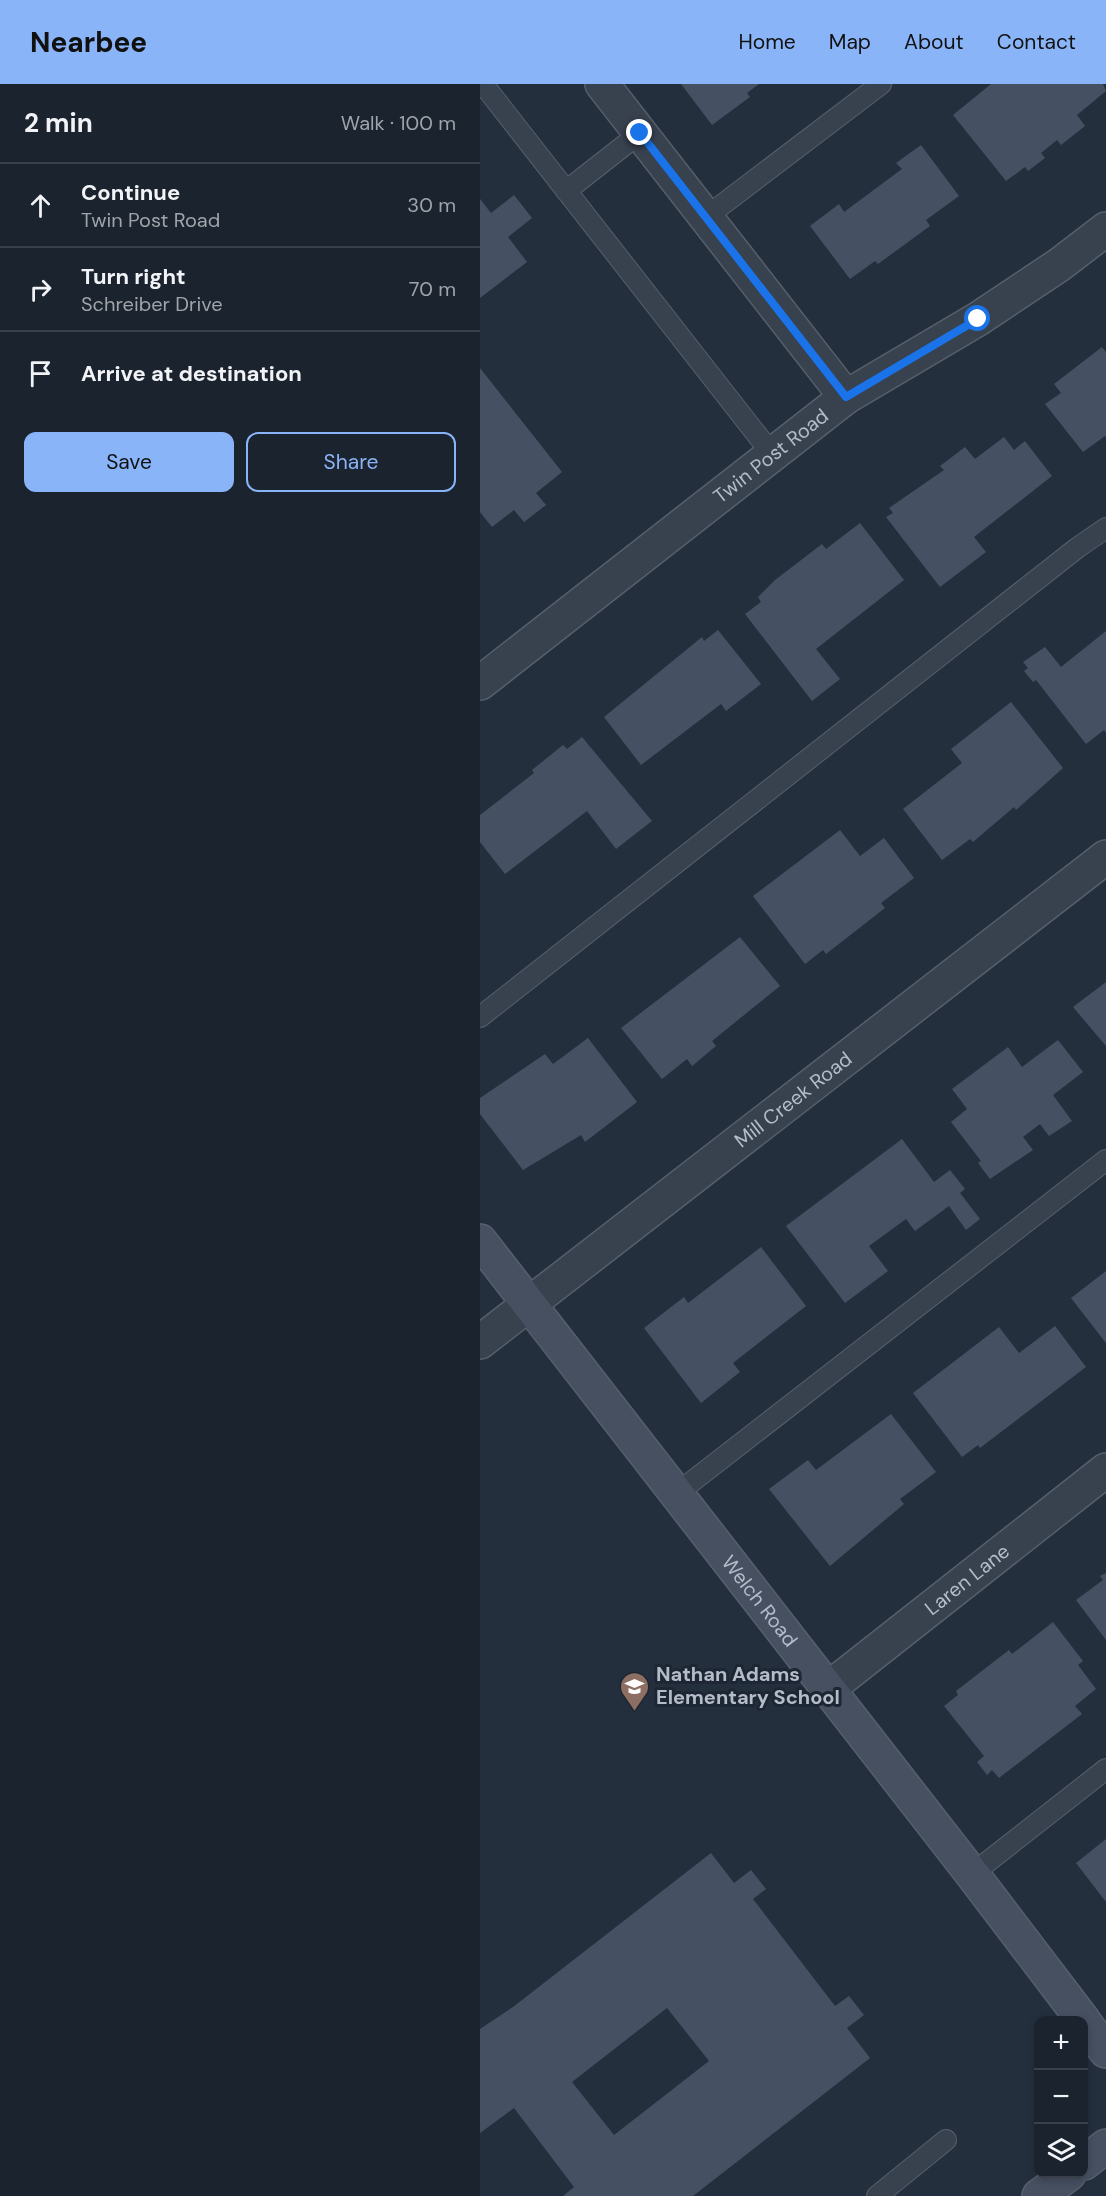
<!DOCTYPE html>
<meta charset="utf-8">
<style>
:root{--surface:#1b232e;--page:#282f3a;--text:#f1f3f6;--muted:#a0a4aa;--line:#39404a;--accent:#8ab4f8}
body{margin:0;font-family:"DM Sans",sans-serif;background:var(--page);color:var(--text)}
.controls{position:absolute;right:18px;bottom:18px;display:grid;overflow:hidden;border-radius:12px;box-shadow:0 3px 9px #0003}
.controls button{width:54px;height:54px;display:grid;place-items:center;padding:0;border:0;border-bottom:2px solid var(--line);background:var(--surface);color:var(--text);font:30px sans-serif}
.stop{position:absolute;width:18px;height:18px;margin:-14px;border:4px solid #1a73e8;border-radius:50%;background:#fff}
.stop.end{background:#1a73e8;border-color:#fff;box-shadow:0 2px 6px #0008}
.list{margin:0;padding:0;list-style:none}
h2{display:flex;justify-content:space-between;align-items:center;height:78px;margin:0;padding:0 24px;font-size:26px}
h2 small{font-size:20px;font-weight:400;color:var(--muted)}
.list li{display:grid;grid-template-columns:39px 1fr auto;gap:18px;align-items:center;box-sizing:border-box;height:84px;padding:0 24px;border-top:2px solid var(--line)}
.list b{display:block;font-size:22px;white-space:nowrap}
.list p{margin:0;font-size:20px;white-space:nowrap;color:var(--muted)}
.list em{font-size:20px;font-style:normal;color:var(--muted)}
.actions{display:flex;gap:12px;padding:18px 24px}
.actions a{flex:1;padding:14px 0;border:2px solid var(--accent);border-radius:12px;text-align:center;font-size:21px;color:var(--accent)}
.actions .main{background:var(--accent);color:#111}
.icon{flex:none;width:33px;height:33px;fill:none;stroke:currentColor;stroke-width:2;stroke-linecap:round;stroke-linejoin:round}
.map{position:relative;flex:none;width:626px;height:2112px;overflow:hidden}
header{display:flex;align-items:center;gap:36px;box-sizing:border-box;height:84px;padding:0 30px;background:var(--accent);color:#111}
header strong{font-size:28px}
nav{display:flex;gap:33px;margin-inline-start:auto;font-size:21px}
main{display:flex}
aside{flex:1;background:var(--surface)}
.map>svg:first-child{display:block}
</style>
<header>
<strong>Nearbee</strong>
<nav><a>Home</a><a>Map</a><a>About</a><a>Contact</a></nav>
</header>
<main>
<aside>
<h2>2 min<small>Walk · 100 m</small></h2>
<ul class="list">
<li><svg class="icon" aria-label="ahead" viewBox="0 0 24 24"><path d="M12 20V5M6 11l6-6 6 6"/></svg><div><b>Continue</b><p>Twin Post Road</p></div><em>30 m</em></li>
<li><svg class="icon" aria-label="right" viewBox="0 0 24 24"><path d="M7 20v-9h11M14 6l5 5-5 5"/></svg><div><b>Turn right</b><p>Schreiber Drive</p></div><em>70 m</em></li>
<li><svg class="icon" aria-label="arrive" viewBox="0 0 24 24"><path d="M6 21V4h12l-3 4 3 4H6"/></svg><div><b>Arrive at destination</b></div></li>
</ul>
<div class="actions"><a class="main">Save</a><a>Share</a></div>
</aside>
<div class="map">
<svg width="626" height="2112" viewBox="0 0 626 2112">
<rect width="100%" height="100%" fill="#242f3e"/>
<path fill="#455162" fill-rule="evenodd" d="M 201,0 L 279,0 L 267,9 L 270,13 L 232,41 Z
M 511,0 L 623,0 L 626,7 L 597,31 L 605,42 L 581,61 L 577,56 L 561,69 L 565,74 L 548,87 L 545,83 L 526,97 L 473,31 Z
M 441,61 L 479,112 L 446,136 L 450,142 L 398,180 L 395,177 L 370,195 L 330,142 L 359,120 L 364,128 L 422,85 L 416,79 Z
M 34,111 L 52,134 L 28,153 L 47,178 L 0,214 L 0,115 L 11,129 Z
M 622,263 L 626,268 L 626,354 L 625,352 L 603,368 L 565,320 L 581,309 L 574,300 Z
M 0,284 L 82,388 L 56,409 L 66,421 L 44,438 L 34,426 L 12,443 L 0,428 Z
M 524,353 L 534,366 L 545,357 L 572,392 L 494,453 L 506,468 L 460,503 L 406,433 L 413,429 L 409,424 L 464,386 L 460,382 L 485,363 L 495,375 Z
M 380,439 L 424,496 L 336,565 L 360,595 L 332,617 L 265,530 L 281,518 L 278,513 L 295,496 L 342,460 L 346,465 Z
M 238,546 L 281,600 L 246,627 L 241,620 L 161,681 L 124,633 L 222,553 L 224,557 Z
M 626,547 L 626,649 L 624,646 L 606,660 L 556,596 L 553,598 L 544,587 L 548,584 L 543,578 L 565,563 L 581,583 Z
M 531,618 L 583,684 L 536,726 L 534,723 L 493,758 L 490,755 L 462,776 L 423,725 L 482,679 L 471,665 Z
M 102,653 L 172,737 L 136,765 L 107,727 L 25,790 L 0,758 L 0,731 L 54,689 L 52,686 L 83,661 L 87,665 Z
M 360,746 L 380,772 L 404,754 L 434,794 L 401,819 L 405,824 L 346,870 L 343,866 L 325,880 L 273,812 Z
M 260,853 L 300,902 L 232,957 L 236,962 L 212,982 L 207,975 L 182,995 L 141,944 Z
M 626,898 L 626,962 L 593,923 Z
M 108,954 L 157,1018 L 105,1058 L 101,1051 L 43,1086 L 0,1030 L 0,1014 L 65,970 L 73,980 Z
M 578,956 L 603,988 L 573,1011 L 592,1037 L 569,1052 L 560,1040 L 543,1053 L 553,1066 L 510,1095 L 498,1079 L 501,1077 L 471,1038 L 487,1025 L 472,1005 L 528,963 L 542,983 Z
M 422,1055 L 454,1098 L 470,1086 L 485,1105 L 480,1109 L 500,1135 L 486,1146 L 469,1122 L 435,1147 L 426,1135 L 389,1162 L 408,1187 L 365,1219 L 306,1142 Z
M 281,1163 L 326,1222 L 253,1279 L 260,1288 L 221,1319 L 164,1244 L 204,1213 L 208,1219 Z
M 626,1187 L 626,1259 L 591,1214 Z
M 575,1242 L 606,1283 L 500,1364 L 498,1361 L 482,1373 L 433,1309 L 519,1243 L 539,1269 Z
M 411,1330 L 456,1388 L 420,1415 L 424,1420 L 350,1482 L 289,1405 L 328,1376 L 336,1386 Z
M 626,1489 L 626,1556 L 596,1516 L 623,1496 L 620,1492 Z
M 573,1538 L 603,1577 L 598,1581 L 616,1605 L 595,1622 L 602,1630 L 519,1694 L 512,1686 L 507,1691 L 497,1678 L 504,1672 L 464,1622 L 478,1611 L 476,1607 L 529,1566 L 532,1570 Z
M 626,1755 L 626,1818 L 596,1779 Z
M 231,1769 L 254,1799 L 271,1786 L 286,1805 L 273,1815 L 355,1922 L 369,1912 L 384,1931 L 367,1944 L 390,1974 L 213,2112 L 83,2112 L 94,2103 L 34,2024 L 0,2049 L 0,1945 L 33,1923 ZM 187,1924 L 229,1977 L 134,2051 L 92,1998 Z"/>
<g fill="none" stroke-linecap="round" stroke-linejoin="round">
<defs>
<path id="lane" d="M 3,0 L 292,370
M 86,107 L 160,49
M 226,133 L 401,0
M 0,933 L 597,464 L 626,444
M 196,1410 L 626,1076
M 492,1790 L 626,1685
M 397,2112 L 466,2056"/>
<g id="street">
<path d="M 122,0 L 366,313"/>
<path id="s1" d="M 0,599 L 366,313 L 498,235 L 579,181 L 626,145"/>
<path id="s2" d="M 0,1258 L 626,773"/>
<path id="s3" d="M 348,1605 L 626,1386"/>
</g>
<g id="secondary">
<path id="s4" d="M 0,1157 L 492,1790 L 603,1936"/>
<path d="M 604,1938 L 626,1967"/>
<path d="M 604,2079 L 626,2062"/>
<path d="M 559,2112 L 589,2090"/>
</g>
</defs>
<use href="#lane" stroke="#565f6c" stroke-width="22"/>
<use href="#street" stroke="#565f6c" stroke-width="36"/>
<use href="#secondary" stroke="#565f6c" stroke-width="36"/>
<use href="#lane" stroke="#38414e" stroke-width="20"/>
<use href="#street" stroke="#38414e" stroke-width="33"/>
<use href="#secondary" stroke="#465061" stroke-width="33"/>
</g>
<g fill="none" stroke-linecap="round" stroke-linejoin="round">
<path stroke="#1a73e8" stroke-width="8" d="M 160,49 L 366,313 L 498,235"/>
</g>
<defs>
<symbol id="school-pin" viewBox="-11 -11 22 30"><path d="M0 17L-7.5 6A9.5 9.5 0 1 1 7.5 6Z" fill="#8d6e63" stroke="#1d2633"/><path d="M0-5L7-2L0 1L-7-2ZM-4 1L0 2.5L4 1V4Q0 6-4 4Z" fill="#fff"/></symbol>
</defs>
<g fill-rule="evenodd">
<use href="#school-pin" x="138" y="1586" width="33" height="45"/>
</g>
<g text-anchor="middle" stroke-width="6" stroke-linejoin="round" paint-order="stroke">
<g font-size="20" fill="#b4bcc9" stroke="#1d2633">
<text dy="7" stroke="none"><textPath href="#s1" startOffset="369">Twin Post Road</textPath></text>
<text dy="7" stroke="none"><textPath href="#s2" startOffset="396">Mill Creek Road</textPath></text>
<text dy="7" stroke="none"><textPath href="#s3" startOffset="177">Laren Lane</textPath></text>
<text dy="7" stroke="none"><textPath href="#s4" startOffset="456">Welch Road</textPath></text>
</g>
<g font-size="20" font-weight="bold" fill="#b4bcc9" stroke="#1d2633" text-anchor="start">
<text x="176" y="1597">Nathan Adams<tspan x="176" dy="23">Elementary School</tspan></text>
</g>
</g>
</svg>
<div class="controls">
<button>+</button>
<button>−</button>
<button><svg class="icon" aria-label="layers" viewBox="0 0 24 24"><path d="M12 4l9 5-9 5-9-5zM3 14l9 5 9-5"/></svg></button>
</div>
<div class="stop" style="left:498px;top:235px"></div>
<div class="stop end" style="left:160px;top:49px"></div>
</div>
</main>
